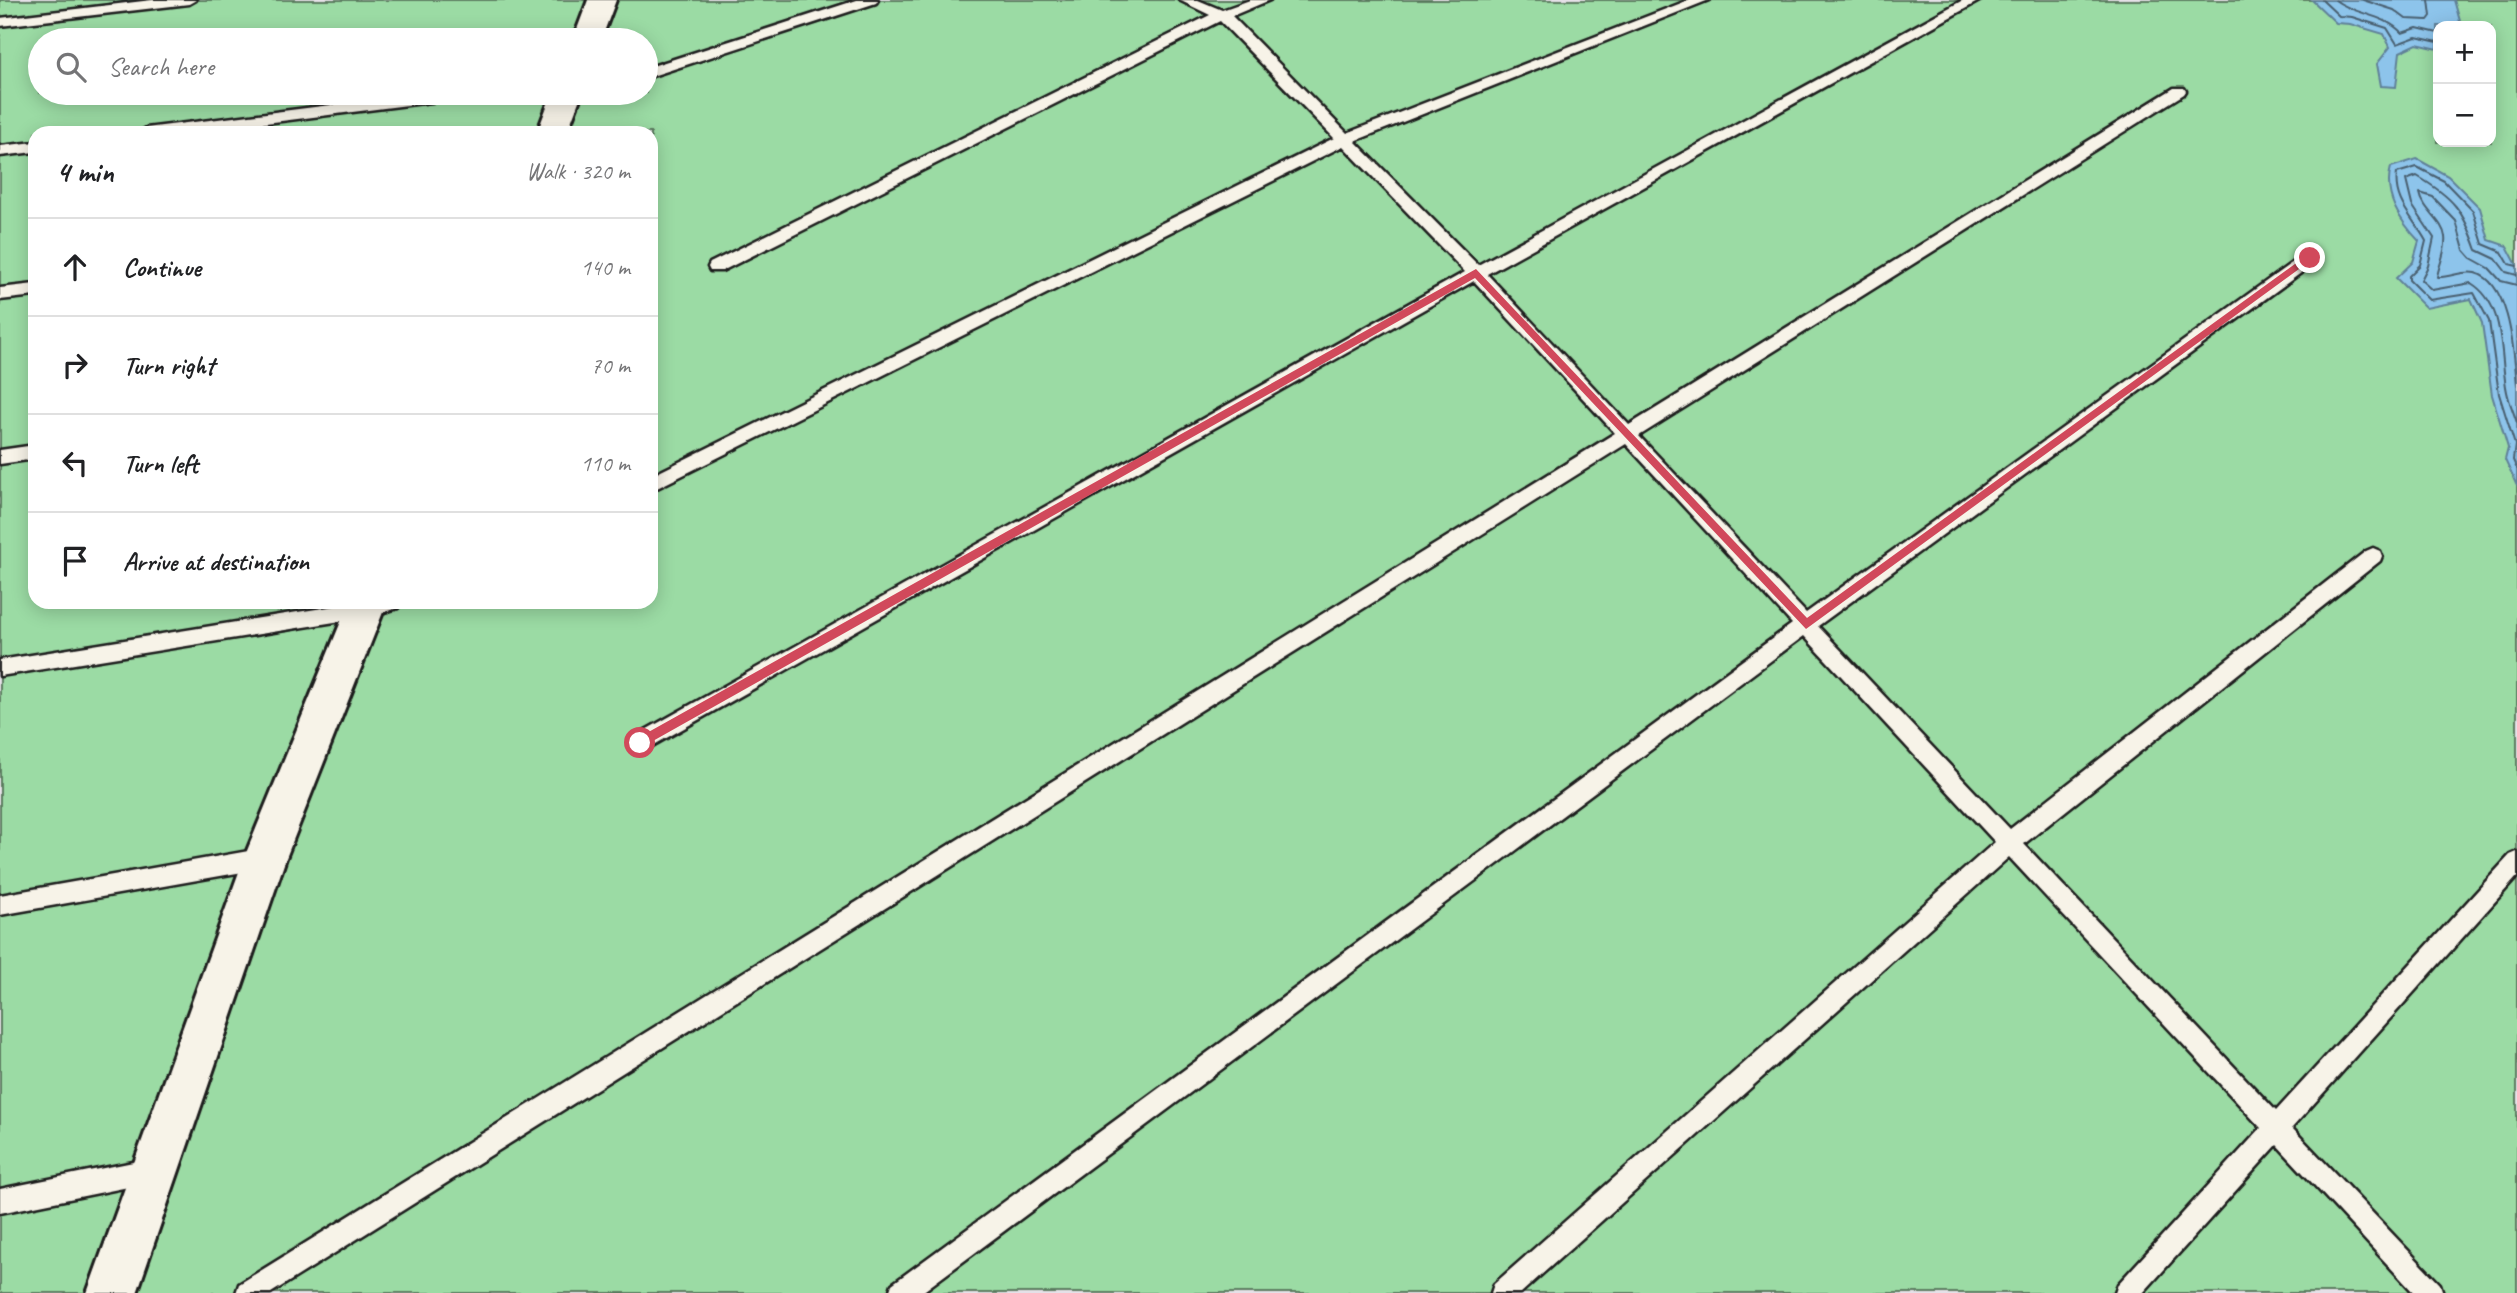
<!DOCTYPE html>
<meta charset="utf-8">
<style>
:root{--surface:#fff;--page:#f2f2f2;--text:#202124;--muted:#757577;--line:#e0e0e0}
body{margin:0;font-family:Caveat,sans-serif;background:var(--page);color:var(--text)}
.controls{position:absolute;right:21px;top:21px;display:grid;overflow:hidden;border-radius:14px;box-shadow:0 4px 18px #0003}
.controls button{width:63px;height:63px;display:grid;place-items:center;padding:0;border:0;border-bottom:2px solid var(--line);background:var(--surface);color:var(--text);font:35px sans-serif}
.stop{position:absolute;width:21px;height:21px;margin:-16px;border:5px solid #d1495b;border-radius:50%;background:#fff}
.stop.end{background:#d1495b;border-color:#fff;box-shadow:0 2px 7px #0008}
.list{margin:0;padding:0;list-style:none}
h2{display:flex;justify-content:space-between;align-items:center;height:91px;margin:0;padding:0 28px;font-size:30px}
h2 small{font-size:23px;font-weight:400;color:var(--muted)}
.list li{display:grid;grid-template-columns:46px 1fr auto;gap:21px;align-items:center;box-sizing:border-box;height:98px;padding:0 28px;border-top:2px solid var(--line)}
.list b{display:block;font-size:26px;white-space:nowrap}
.list em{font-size:23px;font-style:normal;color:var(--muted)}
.icon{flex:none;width:38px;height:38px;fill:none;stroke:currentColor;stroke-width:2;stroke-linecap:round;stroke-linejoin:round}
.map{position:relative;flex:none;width:2517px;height:1293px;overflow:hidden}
.search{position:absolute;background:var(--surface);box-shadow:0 4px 18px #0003;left:28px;top:28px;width:630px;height:77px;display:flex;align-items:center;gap:18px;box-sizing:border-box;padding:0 24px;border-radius:38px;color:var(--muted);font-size:26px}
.panel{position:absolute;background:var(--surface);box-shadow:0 4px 18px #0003;left:28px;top:126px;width:630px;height:483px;border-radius:21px}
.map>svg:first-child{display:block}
</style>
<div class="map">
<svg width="2517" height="1293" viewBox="0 0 2517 1293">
<rect width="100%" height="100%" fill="#e5e0e7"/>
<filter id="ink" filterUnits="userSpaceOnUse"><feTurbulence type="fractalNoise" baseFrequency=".0143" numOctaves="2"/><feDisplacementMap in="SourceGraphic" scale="14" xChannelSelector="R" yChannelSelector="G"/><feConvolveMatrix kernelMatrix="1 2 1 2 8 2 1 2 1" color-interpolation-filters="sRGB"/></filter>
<g filter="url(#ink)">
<path fill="#9bdba4" stroke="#5c7c60" stroke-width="2" fill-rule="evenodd" d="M 0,0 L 2517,0 L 2517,1293 L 0,1293 ZM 2438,26 L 2491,26 L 2491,142 L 2438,142 ZM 40,40 L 646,40 L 646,93 L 40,93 ZM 35,133 L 651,133 L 651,602 L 35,602 Z"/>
<path fill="#8dc4eb" stroke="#608198" stroke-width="2" d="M 2312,0 L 2454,0 L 2460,21 L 2455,26 L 2438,26 L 2438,49 L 2417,44 L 2400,52 L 2396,87 L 2381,86 L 2377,64 L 2390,47 L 2384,34 L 2350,24 L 2336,23 Z
M 2417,159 L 2448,176 L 2480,208 L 2489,240 L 2507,246 L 2517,265 L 2517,486 L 2505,460 L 2508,448 L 2492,395 L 2482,323 L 2471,299 L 2426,308 L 2396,278 L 2413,262 L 2419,241 C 2400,221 2383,196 2391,167 Z"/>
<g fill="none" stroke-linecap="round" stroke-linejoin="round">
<path stroke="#495f6f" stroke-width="2" d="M 2322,0 L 2339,16 L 2352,17 L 2387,28 L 2397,44 L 2416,37 L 2438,42
M 2335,0 C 2356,16 2383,13 2402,33 L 2417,28 L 2438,33
M 2363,0 L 2394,10 L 2406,19 L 2428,20 L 2431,16 L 2429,0
M 2517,266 L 2509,264 L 2502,252 L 2483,244 L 2473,211 L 2444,181 L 2417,167 L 2397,173 C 2393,202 2413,217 2426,241 L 2420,265 L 2409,276 L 2409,280 L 2429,300 L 2474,293 L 2489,321 L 2499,394 L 2515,445 L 2513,460 L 2517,469
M 2517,275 L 2506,272 L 2496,259 L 2477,250 C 2463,210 2454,198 2417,176 L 2406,180 L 2412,205 L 2434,238 L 2428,266 L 2421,280 L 2432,290 L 2471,283 C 2507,305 2499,355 2507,392 C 2509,402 2514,413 2517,423
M 2517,285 L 2501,281 L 2489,268 L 2471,258 L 2464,250 L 2456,221 L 2433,197 L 2420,193 C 2423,211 2443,220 2445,237 C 2447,250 2439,264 2437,277 C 2449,278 2463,270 2475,273 C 2511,282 2514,355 2517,385"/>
<defs>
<path id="service" d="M 152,0 L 196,0 L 189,4 L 0,26 L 0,18 Z
M 857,0 L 878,0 L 876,3 L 646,78 L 646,68 Z
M 1179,0 L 1198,0 L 1222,10 L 1250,0 L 1270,0 L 1232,16 L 1347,133 L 1689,0 L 1709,0 L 1355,141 L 1478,265 L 1963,0 L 1981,0 L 1487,274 L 1629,425 L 2174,88 L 2184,88 L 2186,91 L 2184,94 L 1639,436 L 1806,613 L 2304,254 L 2316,254 L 2318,258 L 2316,262 L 1818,626 L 2010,829 L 2366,551 L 2373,548 L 2380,551 L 2382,556 L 2380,561 L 2024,844 L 2276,1111 L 2510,855 L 2517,852 L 2517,877 L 2292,1128 L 2440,1284 L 2443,1293 L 2414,1293 L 2277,1145 L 2143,1293 L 2115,1293 L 2118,1284 L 2261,1128 L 2009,857 L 1521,1293 L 1491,1293 L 1494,1284 L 1995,842 L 1804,636 L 921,1293 L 889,1293 L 892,1284 L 1792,624 L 1626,444 L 271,1293 L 236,1293 L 239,1284 L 1615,433 L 1474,281 L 647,749 L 640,752 L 633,749 L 630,743 L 633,737 L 1465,272 L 1343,146 L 651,491 L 651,476 L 1334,138 L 1220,21 L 722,271 L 710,271 L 708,267 L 710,263 L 1210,15 Z
M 427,93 L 470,93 L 463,98 L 186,133 L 138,133 L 146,128 Z
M 35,142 L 35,152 L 0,156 L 0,146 Z
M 35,284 L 35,296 L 0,300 L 0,288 Z
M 35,445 L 35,459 L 0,464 L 0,450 Z
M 360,602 L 400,602 L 398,608 L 366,617 L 0,676 L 0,660 Z
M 265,848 L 272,851 L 275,858 L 272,865 L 265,868 L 0,915 L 0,895 Z
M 153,1158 L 161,1162 L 165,1170 L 161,1178 L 153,1182 L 0,1213 L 0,1189 Z"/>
<path id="minor" d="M 588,0 L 616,0 L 601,40 L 573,40 Z
M 552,93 L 582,93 L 567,133 L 537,133 Z
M 349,602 L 387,602 L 286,858 L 137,1293 L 87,1293 L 244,858 Z"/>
</defs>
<use href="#service" stroke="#1c1c1c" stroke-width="5"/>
<use href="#minor" stroke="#1c1c1c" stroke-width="6"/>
<use href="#service" fill="#f7f3e8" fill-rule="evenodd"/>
<use href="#minor" fill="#f7f3e8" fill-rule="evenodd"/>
</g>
</g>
<path fill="#d1495b" d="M 2306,256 L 2314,258 L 1806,629 L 1475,278 L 644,746 L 636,746 L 634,743 L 636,739 L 1476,269 L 1807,618 Z"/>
</svg>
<div class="controls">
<button>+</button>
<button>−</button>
</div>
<div class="stop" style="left:640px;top:743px"></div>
<div class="stop end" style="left:2310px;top:258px"></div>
<div class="search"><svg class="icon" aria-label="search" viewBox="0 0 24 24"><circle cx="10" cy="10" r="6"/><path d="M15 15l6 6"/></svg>Search here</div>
<section class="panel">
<h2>4 min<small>Walk · 320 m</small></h2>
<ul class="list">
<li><svg class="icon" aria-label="ahead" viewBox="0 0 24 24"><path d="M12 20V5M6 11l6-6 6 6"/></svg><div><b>Continue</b></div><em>140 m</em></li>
<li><svg class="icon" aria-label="right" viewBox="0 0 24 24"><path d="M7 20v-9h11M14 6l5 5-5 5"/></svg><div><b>Turn right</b></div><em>70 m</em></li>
<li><svg class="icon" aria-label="left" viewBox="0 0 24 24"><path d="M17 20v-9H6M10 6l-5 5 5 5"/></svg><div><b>Turn left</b></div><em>110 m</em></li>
<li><svg class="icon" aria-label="arrive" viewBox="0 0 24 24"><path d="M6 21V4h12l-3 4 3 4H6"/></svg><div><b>Arrive at destination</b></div></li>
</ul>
</section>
</div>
